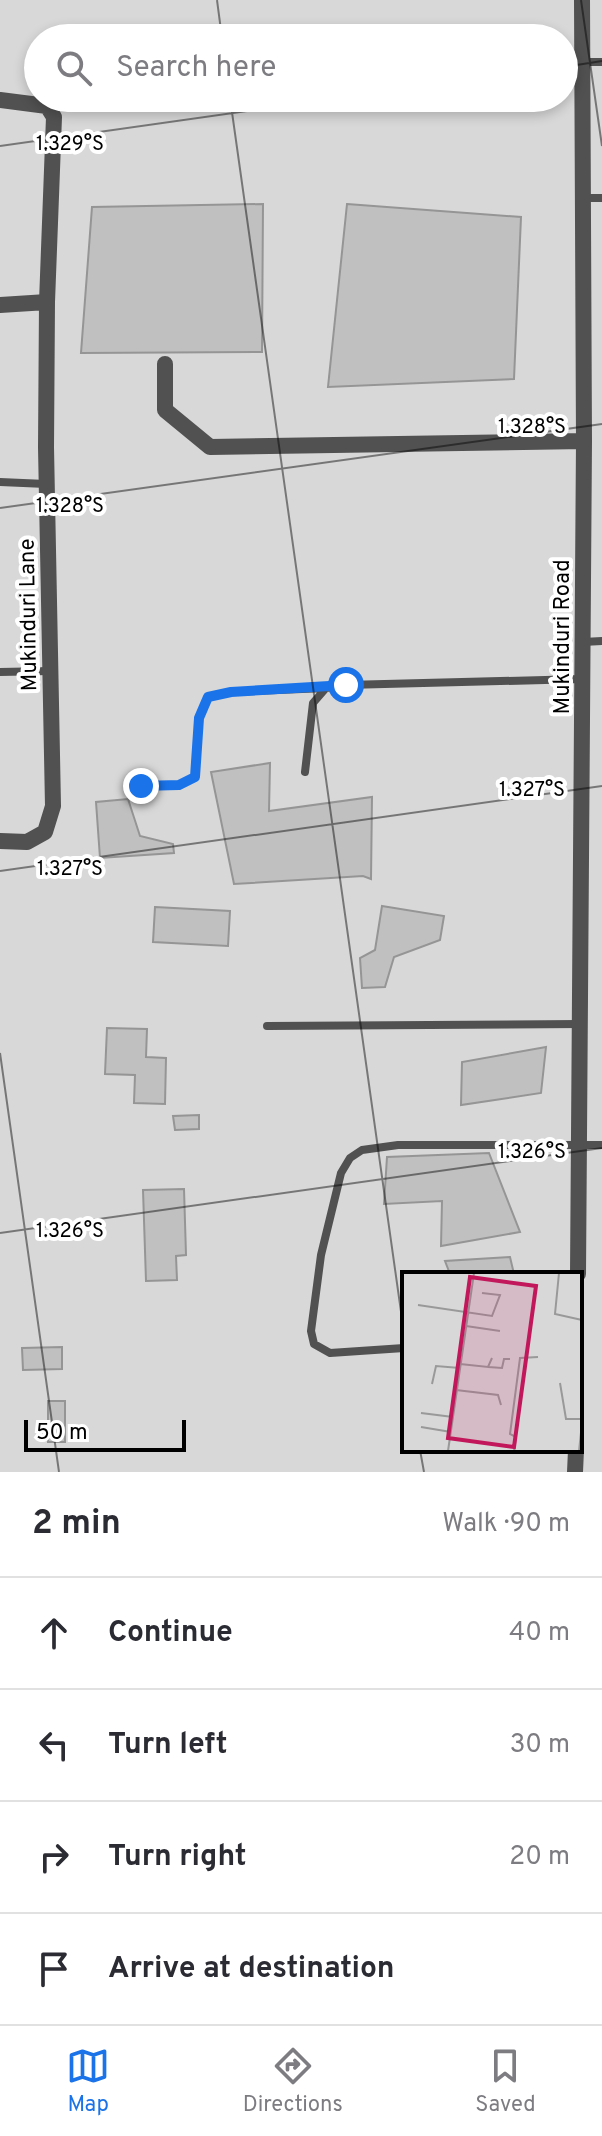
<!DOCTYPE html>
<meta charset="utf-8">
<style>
:root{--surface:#fff;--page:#f2f2f3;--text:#2b2b33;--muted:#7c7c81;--line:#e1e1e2;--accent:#1a73e8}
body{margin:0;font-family:Overpass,sans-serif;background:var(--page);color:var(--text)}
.scale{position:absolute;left:24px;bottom:20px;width:162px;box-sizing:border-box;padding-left:8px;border:4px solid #000;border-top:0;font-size:22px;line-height:28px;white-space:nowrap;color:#000;-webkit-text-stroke:6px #fff;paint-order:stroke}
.stop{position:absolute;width:24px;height:24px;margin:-18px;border:6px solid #1a73e8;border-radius:50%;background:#fff}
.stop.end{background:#1a73e8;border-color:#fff;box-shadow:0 2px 8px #0008}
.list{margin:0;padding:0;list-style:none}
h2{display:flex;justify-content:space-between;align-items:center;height:104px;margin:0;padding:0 32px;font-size:34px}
h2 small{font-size:26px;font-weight:400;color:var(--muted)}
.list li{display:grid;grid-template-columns:52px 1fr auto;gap:24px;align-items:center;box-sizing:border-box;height:112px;padding:0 32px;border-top:2px solid var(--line)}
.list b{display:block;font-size:30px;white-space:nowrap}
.list em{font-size:26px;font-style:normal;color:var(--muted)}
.icon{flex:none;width:44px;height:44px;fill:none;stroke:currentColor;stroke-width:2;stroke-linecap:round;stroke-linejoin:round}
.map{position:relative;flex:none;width:602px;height:1472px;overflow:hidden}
.search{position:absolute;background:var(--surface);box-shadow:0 4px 12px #0003;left:24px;right:24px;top:24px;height:88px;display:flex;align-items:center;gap:20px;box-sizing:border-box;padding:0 28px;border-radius:44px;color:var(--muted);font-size:30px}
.sheet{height:552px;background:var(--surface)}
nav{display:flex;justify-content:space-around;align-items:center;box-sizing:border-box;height:112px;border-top:2px solid var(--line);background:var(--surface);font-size:22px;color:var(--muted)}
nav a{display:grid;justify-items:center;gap:4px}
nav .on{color:var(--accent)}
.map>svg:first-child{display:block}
</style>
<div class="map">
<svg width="602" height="1472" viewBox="0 0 602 1472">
<rect width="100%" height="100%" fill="#fff"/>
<path fill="#d8d8d8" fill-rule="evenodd" d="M 0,0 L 602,0 L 602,1472 L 0,1472 ZM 38,38 L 564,38 L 564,98 L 38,98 ZM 404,1274 L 580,1274 L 580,1450 L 404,1450 Z"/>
<path fill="#c0c0c0" stroke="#959595" stroke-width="2" d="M 263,204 L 262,352 L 81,353 L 92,207 Z
M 347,204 L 521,217 L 514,379 L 328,387 Z
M 270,763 L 269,811 L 372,797 L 371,879 L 363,876 L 234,884 L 211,772 Z
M 128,799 L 140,836 L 173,844 L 174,853 L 100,858 L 96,802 Z
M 382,906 L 444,916 L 440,940 L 394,957 L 385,987 L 362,988 L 360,958 L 375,950 Z
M 155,907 L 230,911 L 228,946 L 153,942 Z
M 107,1028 L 147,1029 L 146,1057 L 166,1058 L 165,1104 L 134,1103 L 135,1075 L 105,1074 Z
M 546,1047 L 541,1093 L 461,1105 L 462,1062 Z
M 199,1115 L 199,1129 L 175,1130 L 173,1116 Z
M 489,1153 L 520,1232 L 441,1246 L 442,1201 L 384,1204 L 387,1157 Z
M 184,1189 L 186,1255 L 176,1256 L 177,1280 L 146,1281 L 143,1190 Z
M 510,1257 L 514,1274 L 450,1274 L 445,1261 Z
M 62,1347 L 62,1369 L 23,1370 L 22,1348 Z
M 48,1401 L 65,1401 L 65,1442 L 48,1442 Z"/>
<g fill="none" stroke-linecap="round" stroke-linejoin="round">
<path stroke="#515151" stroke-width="8" d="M 583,62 L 602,62
M 583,198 L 602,198
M 0,482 L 46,484
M 583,642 L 602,641
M 0,672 L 50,671
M 305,772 L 313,703 L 326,688 L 346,685 L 582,679
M 141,786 L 179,785 L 195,777 L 199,718 L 208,697 L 231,692 L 326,688
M 267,1026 L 581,1024
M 404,1348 L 330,1353 L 314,1344 L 311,1331 L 321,1255 L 341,1173 L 350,1158 L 362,1150 L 398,1145 L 602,1145"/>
<path stroke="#515151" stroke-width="16" d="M 0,100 L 47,106 L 54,117 L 47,302 L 46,447 L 53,806 L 45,832 L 27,842 L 0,841
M 0,305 L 47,302
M 165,364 L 165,410 L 210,447 L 584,441
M 578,1274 L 584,441 L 582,0
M 575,1472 L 576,1450"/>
</g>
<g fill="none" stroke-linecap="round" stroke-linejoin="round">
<path stroke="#1a73e8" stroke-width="10" d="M 141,786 L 179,785 L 195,777 L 199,718 L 208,697 L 231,692 L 346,685"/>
</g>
<path fill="none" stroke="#000" stroke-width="2" stroke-opacity="0.45" d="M 217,0 L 222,38M 581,0 L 602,146M 564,67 L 602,61M 230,98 L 404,1333M 0,146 L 340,98M 0,508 L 602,424M 0,871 L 602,786M 0,1053 L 59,1472M 0,1233 L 602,1148M 420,1450 L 424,1472"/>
<g text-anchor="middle" stroke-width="8" stroke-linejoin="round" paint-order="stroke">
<g font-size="22" fill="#000" stroke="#fff">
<text transform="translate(27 615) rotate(-91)" y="8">Mukinduri Lane</text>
<text transform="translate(561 637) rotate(-90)" y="8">Mukinduri Road</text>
</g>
</g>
<g transform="translate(402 1272)">
<rect width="180" height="180" fill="#fff"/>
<path d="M 0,1 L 180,1 L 180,179 L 0,179 Z" fill="#d8d8d8"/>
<path fill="none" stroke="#999" stroke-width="2" d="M 157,1 L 153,42 L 180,48M 16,33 L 90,44 L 98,23 L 80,21M 64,54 L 98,59M 58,92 L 86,95 L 90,86M 86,95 L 100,96 L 102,87 L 108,87M 158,111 L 164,147 L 180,147M 30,112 L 34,94 L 58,96M 54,118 L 96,123 L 99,133M 19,141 L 51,145M 19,155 L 49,160M 46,179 L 72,1M 112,179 L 114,165 L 108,162 L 118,86 L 136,85M 177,179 L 180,151"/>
<path fill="#c2185b" fill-opacity="0.15" stroke="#c2185b" stroke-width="4" d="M 68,5 L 134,14 L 112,175 L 46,166 Z"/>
<rect width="180" height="180" fill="none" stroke="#000" stroke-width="4"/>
</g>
<g font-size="20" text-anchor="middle" fill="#000" stroke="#fff" stroke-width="8" stroke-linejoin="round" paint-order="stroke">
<text x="70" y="150">1.329°S</text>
<text x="532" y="433">1.328°S</text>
<text x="70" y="512">1.328°S</text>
<text x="532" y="796">1.327°S</text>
<text x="70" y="875">1.327°S</text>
<text x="532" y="1158">1.326°S</text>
<text x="70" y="1237">1.326°S</text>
</g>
</svg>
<div class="scale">50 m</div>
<div class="stop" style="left:346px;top:685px"></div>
<div class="stop end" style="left:141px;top:786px"></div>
<div class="search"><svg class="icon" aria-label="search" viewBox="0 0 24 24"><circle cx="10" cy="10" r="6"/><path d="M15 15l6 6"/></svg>Search here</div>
</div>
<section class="sheet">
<h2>2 min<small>Walk · 90 m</small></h2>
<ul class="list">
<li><svg class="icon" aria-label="ahead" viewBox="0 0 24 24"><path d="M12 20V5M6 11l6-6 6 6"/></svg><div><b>Continue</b></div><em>40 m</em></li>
<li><svg class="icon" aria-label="left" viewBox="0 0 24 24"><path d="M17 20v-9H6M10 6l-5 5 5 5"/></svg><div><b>Turn left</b></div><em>30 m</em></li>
<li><svg class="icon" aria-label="right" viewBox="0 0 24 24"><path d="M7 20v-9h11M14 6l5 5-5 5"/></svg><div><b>Turn right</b></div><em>20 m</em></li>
<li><svg class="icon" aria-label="arrive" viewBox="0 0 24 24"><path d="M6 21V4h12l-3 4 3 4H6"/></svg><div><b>Arrive at destination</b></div></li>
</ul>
</section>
<nav>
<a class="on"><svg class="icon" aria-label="map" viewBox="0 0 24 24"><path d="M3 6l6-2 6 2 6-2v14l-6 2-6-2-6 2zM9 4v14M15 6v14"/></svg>Map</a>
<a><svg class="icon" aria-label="directions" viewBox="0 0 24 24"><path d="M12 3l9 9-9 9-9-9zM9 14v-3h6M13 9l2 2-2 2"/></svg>Directions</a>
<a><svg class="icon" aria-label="saved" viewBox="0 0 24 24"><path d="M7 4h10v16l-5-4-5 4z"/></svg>Saved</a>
</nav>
